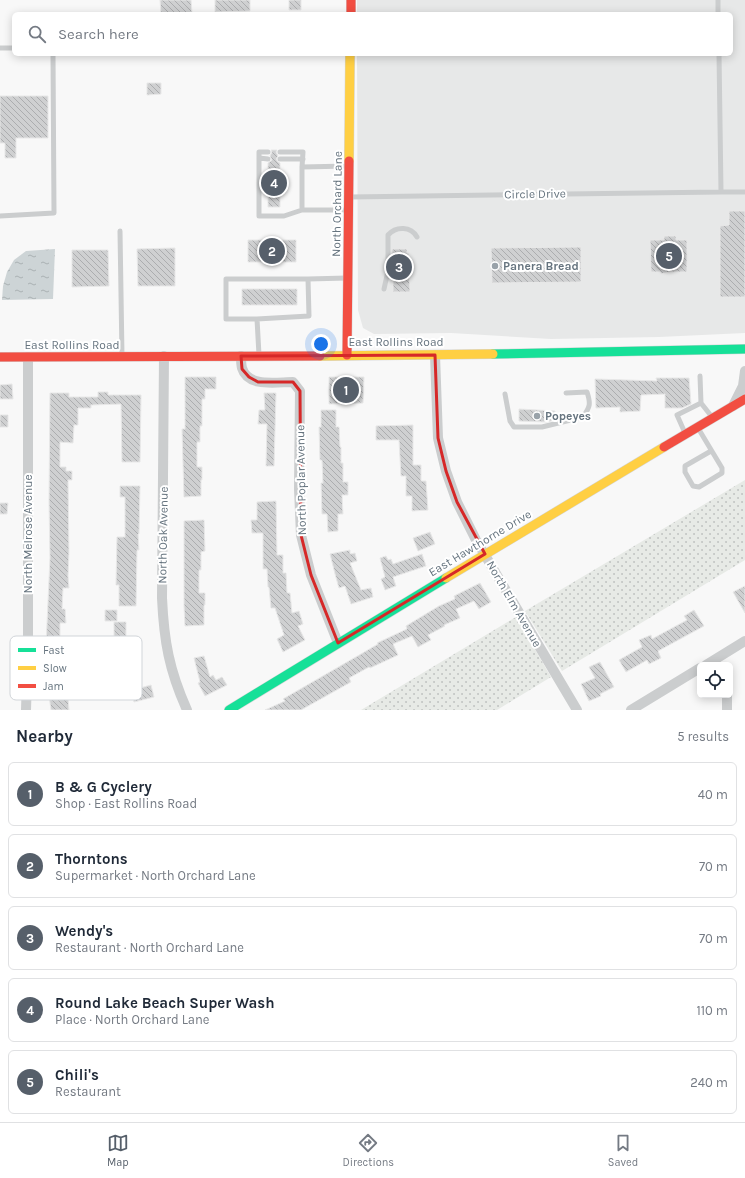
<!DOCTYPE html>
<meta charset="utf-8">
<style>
:root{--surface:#fff;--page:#f6f6f7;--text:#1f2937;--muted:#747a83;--line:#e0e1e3;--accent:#565f6a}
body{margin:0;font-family:Karla,sans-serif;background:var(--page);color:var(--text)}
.controls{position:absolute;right:12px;bottom:12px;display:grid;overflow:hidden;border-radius:6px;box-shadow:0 2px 10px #0003}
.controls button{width:36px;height:36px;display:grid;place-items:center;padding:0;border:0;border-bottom:1px solid var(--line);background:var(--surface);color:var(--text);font:20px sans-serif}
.you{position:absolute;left:321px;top:344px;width:14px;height:14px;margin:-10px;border:3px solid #fff;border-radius:50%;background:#1a73e8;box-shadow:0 0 0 6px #1a73e833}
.badge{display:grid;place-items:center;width:26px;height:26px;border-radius:50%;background:var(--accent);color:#fff;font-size:13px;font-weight:700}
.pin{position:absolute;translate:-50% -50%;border:2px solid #fff;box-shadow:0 1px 4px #0006}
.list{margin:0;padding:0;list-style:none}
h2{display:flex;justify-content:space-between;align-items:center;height:52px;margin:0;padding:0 16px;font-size:17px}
h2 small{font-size:13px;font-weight:400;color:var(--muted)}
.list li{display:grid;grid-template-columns:26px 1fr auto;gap:12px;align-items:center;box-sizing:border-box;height:64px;margin:0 8px 8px;padding:0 8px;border:1px solid var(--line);border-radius:6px}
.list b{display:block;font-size:15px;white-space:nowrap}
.list p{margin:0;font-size:13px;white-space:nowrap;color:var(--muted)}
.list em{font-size:13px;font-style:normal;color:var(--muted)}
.icon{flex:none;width:22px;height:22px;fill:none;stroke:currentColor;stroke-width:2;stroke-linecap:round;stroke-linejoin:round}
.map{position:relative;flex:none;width:745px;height:710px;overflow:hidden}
.search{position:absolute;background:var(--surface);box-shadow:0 2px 10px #0003;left:12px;right:12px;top:12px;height:44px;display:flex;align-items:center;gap:10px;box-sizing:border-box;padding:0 14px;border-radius:6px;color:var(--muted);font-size:15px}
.sheet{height:412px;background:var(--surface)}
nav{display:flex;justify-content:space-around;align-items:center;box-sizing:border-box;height:56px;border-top:1px solid var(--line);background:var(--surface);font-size:11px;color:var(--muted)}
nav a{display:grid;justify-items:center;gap:2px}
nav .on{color:var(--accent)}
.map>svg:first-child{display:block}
</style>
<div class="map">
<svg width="745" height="710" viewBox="0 0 745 710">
<defs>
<pattern id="grass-dots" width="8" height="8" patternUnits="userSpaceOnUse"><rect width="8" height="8" fill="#e7eae6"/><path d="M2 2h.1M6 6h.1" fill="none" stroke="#bfc2c0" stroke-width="1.8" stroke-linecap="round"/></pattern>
<pattern id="water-ripples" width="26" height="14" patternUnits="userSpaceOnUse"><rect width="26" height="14" fill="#cdd4d6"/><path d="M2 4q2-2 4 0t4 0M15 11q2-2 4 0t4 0" fill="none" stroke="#aab1b3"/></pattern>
<pattern id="building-back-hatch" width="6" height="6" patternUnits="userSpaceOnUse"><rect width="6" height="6" fill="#cfd0d1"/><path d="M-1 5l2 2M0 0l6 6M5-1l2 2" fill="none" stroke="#acadaf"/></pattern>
</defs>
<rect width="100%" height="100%" fill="#f8f8f8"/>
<path fill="#e7e8e8" d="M 357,0 L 745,0 L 745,333 L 659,337 L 551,339 L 451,333 L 374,334 L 363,328 L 358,310 L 357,54 L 731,54 L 731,14 L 357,14 Z"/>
<path fill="url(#grass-dots)" d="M 745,480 L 745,560 L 562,671 L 525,611 Z
M 516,617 L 551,677 L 497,710 L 361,710 Z"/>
<path fill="url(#water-ripples)" d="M 55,249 L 53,299 L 2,300 L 3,286 L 7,272 L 14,260 L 26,251 Z"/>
<path fill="url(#building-back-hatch)" stroke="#e8e8e8" d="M 160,0 L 191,0 L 192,13 L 161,14 Z
M 215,0 L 250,0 L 250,11 L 215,12 Z
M 289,0 L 301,0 L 301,10 L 289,10 Z
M 147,83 L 161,83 L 161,94 L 147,95 Z
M 0,96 L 48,96 L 48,138 L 16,138 L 16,158 L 5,158 L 5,143 L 0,143 Z
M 271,150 L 277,150 L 276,152 L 278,156 L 276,159 L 278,162 L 280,163 L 280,207 L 268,207 L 268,163 L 272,160 L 270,156 L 272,152 Z
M 729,211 L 745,211 L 745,297 L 720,297 L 720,226 L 729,225 Z
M 664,236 L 676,236 L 676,240 L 687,240 L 687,272 L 670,272 L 661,274 L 660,272 L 651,272 L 650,240 L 664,240 Z
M 248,240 L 296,240 L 296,262 L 248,262 Z
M 581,247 L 581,282 L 492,283 L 491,248 Z
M 175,248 L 175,286 L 138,286 L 137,249 Z
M 392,249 L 407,249 L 407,253 L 409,253 L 410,292 L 393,292 L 393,279 L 391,279 Z
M 72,250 L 108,250 L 109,286 L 72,287 Z
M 242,289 L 297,289 L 297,305 L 242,305 Z
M 185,377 L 216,377 L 216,389 L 205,389 L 205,399 L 202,399 L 202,426 L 200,426 L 200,442 L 197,442 L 197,467 L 202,467 L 202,480 L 201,480 L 201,496 L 184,497 L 182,429 L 185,429 Z
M 329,377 L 364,377 L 363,403 L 329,404 Z
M 656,378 L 689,378 L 691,404 L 682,408 L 665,408 L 665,394 L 641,395 L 640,411 L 620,412 L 620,407 L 596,408 L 595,379 L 657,381 Z
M 12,384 L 13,399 L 0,399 L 0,385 Z
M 98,392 L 108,392 L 108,395 L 141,395 L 140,462 L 122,462 L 121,404 L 91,405 L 91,408 L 78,408 L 78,425 L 74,425 L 73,443 L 60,442 L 60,467 L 66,467 L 66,471 L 72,471 L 72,480 L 68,480 L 69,552 L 68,576 L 69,588 L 63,588 L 62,609 L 65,609 L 66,623 L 60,623 L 60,646 L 73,646 L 73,658 L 68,658 L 68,684 L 70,697 L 68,697 L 69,710 L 51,710 L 48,689 L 46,646 L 50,558 L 49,502 L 50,393 L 69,393 L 69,397 L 98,397 Z
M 264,393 L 276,393 L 274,466 L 266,466 L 267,424 L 258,424 L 259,410 L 265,410 Z
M 519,409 L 555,411 L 555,420 L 547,422 L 519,421 Z
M 321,410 L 336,410 L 336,427 L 339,427 L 340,447 L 341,447 L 341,463 L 343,463 L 343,482 L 348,482 L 348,495 L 342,495 L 343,514 L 338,514 L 338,531 L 328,532 L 327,514 L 322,514 L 321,483 L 323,483 L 322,460 L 320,460 L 319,427 L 321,427 Z
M 0,415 L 8,415 L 8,427 L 0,427 Z
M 413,425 L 413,465 L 421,465 L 421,481 L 426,481 L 428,510 L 412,511 L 412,496 L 406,496 L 406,476 L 401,476 L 399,440 L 376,440 L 376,426 Z
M 120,486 L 140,486 L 139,534 L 138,534 L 139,550 L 137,550 L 136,606 L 119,606 L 119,585 L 116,585 L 117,537 L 125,537 L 125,497 L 120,497 Z
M 276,501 L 277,555 L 283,555 L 283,573 L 286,573 L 287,593 L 290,593 L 292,613 L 299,611 L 303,624 L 298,626 L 305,640 L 283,652 L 277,639 L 284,635 L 275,608 L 271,608 L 269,587 L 268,587 L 267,569 L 263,569 L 263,533 L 252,533 L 251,520 L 257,520 L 257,502 Z
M 0,503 L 8,503 L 7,514 L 0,514 Z
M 204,520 L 205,551 L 201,552 L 201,570 L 199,570 L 199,593 L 205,593 L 205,605 L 204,605 L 204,625 L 185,626 L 184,606 L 184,521 Z
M 430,532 L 435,544 L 418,551 L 413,538 Z
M 350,550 L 350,554 L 355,553 L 357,561 L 350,563 L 361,590 L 371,588 L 373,597 L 351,604 L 345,586 L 339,588 L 335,574 L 330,554 Z
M 422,554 L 426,566 L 393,577 L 396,586 L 385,590 L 381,579 L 385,577 L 380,558 L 386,556 L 388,560 L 391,559 L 393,564 Z
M 480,583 L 491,602 L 479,609 L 474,601 L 456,609 L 460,618 L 444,625 L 445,626 L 428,635 L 431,640 L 418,647 L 412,636 L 393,644 L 398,655 L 370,668 L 369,667 L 349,678 L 351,682 L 301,710 L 265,710 L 285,701 L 283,699 L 361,654 L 378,644 L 377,643 L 407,629 L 406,626 L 439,606 L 455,599 L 454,596 Z
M 745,586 L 745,613 L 733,592 Z
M 105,610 L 117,610 L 117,621 L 105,621 Z
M 694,610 L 704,626 L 658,651 L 661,658 L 649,664 L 647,660 L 626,672 L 619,660 L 642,647 L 639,640 L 651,635 L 652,639 L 687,620 L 684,616 Z
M 114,622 L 126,622 L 126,642 L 114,642 Z
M 204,656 L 210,677 L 213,675 L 216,680 L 222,677 L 227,685 L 205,696 L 198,683 L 200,682 L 194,658 Z
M 600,662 L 614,687 L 600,694 L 601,696 L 589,701 L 581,684 L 595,678 L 589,667 Z
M 115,666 L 140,666 L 140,688 L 151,685 L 154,697 L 134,702 L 128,678 L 115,679 Z"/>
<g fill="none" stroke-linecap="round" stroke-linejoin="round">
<defs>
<path id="fast" d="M 493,354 L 745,349
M 229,710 L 446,578"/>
<path id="slow" d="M 349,161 L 350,54
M 320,356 L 493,354
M 446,578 L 664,447"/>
<path id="jam" d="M 351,0 L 351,14
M 347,355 L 349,161
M 0,357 L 320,356
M 664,447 L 745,399"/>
</defs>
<use href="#fast" stroke="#d4d5d6" stroke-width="10"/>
<use href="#slow" stroke="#d4d5d6" stroke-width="10"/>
<use href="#jam" stroke="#d4d5d6" stroke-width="10"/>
<path stroke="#cbcdce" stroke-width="5" d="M 718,0 L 718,14
M 0,48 L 14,48
M 719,54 L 721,192 L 745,192
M 268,152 L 259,152 L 259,216 L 284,216 L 302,210
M 280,152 L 303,152 L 302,167
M 259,158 L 268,159
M 280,159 L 303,159
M 350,197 L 721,192
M 347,210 L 302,210 L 302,167 L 348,166
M 0,216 L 54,213 L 53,54
M 120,231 L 122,356
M 384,289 L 388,271 L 388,235 C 396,226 411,226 417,237
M 257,319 L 309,316 L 308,279
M 259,355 L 257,319 L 226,319 L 226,279 L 308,279 L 347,278
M 700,376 L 701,403 L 712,417
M 505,394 L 510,421 L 514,427 L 542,427 L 583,417 C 590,407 591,404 587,392 L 566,393
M 698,428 L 722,468 L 722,473 L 699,487 L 693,486 L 685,472 L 685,466 L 711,451
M 685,433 L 677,415 L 701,403"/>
<path stroke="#cbcdce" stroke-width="10" d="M 435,355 L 438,438 L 446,471 L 457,502 L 476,540 L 577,710
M 164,356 L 162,598 C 164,641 169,670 187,710
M 241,356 C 241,359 241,364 242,368 C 248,388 277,382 293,382 L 300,391 L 299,489 L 301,535 L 311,575 L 338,643
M 733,406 L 743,386 L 745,371
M 706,665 L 745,641
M 26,710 L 28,647 L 28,357
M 631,710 L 700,668
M 727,710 L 727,695"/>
<use href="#fast" stroke="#16e098" stroke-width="9"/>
<use href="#slow" stroke="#ffcf43" stroke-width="9"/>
<use href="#jam" stroke="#f24e42" stroke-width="9"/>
</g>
<path fill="none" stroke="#d62828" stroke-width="3" stroke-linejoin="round" d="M 435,355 L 438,438 L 446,471 L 457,502 L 485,554 L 338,643 L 311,575 L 301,535 L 300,391 L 293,382 L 258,382 L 249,377 L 242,369 L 241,356 Z"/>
<g fill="#99a2a9" stroke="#fff" stroke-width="1.5">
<circle cx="495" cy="266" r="4"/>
<circle cx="537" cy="416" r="4"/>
</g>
<g text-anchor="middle" stroke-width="4" stroke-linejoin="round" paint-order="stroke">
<g font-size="12" fill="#66747f" stroke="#fff">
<text transform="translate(535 194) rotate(-1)" y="4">Circle Drive</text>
<text transform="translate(337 204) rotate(-89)" y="4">North Orchard Lane</text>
<text x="396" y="346">East Rollins Road</text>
<text x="72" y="349">East Rollins Road</text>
<text transform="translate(301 480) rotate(-91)" y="4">North Poplar Avenue</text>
<text transform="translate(28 534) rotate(-90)" y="4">North Melrose Avenue</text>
<text transform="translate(163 535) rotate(-89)" y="4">North Oak Avenue</text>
<text transform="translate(480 543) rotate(-31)" y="4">East Hawthorne Drive</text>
<text transform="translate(514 604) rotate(60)" y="4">North Elm Avenue</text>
</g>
<g font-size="12" font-weight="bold" fill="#66747f" stroke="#fff" text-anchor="start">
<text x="503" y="270">Panera Bread</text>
<text x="545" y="420">Popeyes</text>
</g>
</g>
<rect x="10" y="636" width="132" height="64" rx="6" fill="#fff" stroke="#d1d5d9" stroke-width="1"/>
<rect x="18" y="648" width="18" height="4" fill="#16e098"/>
<rect x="18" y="666" width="18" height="4" fill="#ffcf43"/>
<rect x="18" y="684" width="18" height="4" fill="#f24e42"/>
<g font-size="11" fill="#66747f">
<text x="43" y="654">Fast</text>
<text x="43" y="672">Slow</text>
<text x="43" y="690">Jam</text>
</g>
</svg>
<div class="controls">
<button><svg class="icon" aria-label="locate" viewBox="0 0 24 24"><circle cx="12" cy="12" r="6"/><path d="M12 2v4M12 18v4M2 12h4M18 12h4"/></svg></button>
</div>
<div class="you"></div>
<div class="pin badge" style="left:346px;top:390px">1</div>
<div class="pin badge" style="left:272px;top:251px">2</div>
<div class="pin badge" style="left:399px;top:267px">3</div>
<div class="pin badge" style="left:274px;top:183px">4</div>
<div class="pin badge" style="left:669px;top:256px">5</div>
<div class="search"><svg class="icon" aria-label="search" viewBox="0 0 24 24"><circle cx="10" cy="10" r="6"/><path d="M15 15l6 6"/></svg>Search here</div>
</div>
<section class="sheet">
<h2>Nearby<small>5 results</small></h2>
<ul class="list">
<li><span class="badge">1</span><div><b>B &amp; G Cyclery</b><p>Shop · East Rollins Road</p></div><em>40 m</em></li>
<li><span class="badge">2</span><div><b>Thorntons</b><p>Supermarket · North Orchard Lane</p></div><em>70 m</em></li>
<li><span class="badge">3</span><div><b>Wendy's</b><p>Restaurant · North Orchard Lane</p></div><em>70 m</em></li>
<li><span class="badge">4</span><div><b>Round Lake Beach Super Wash</b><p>Place · North Orchard Lane</p></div><em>110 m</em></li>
<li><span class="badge">5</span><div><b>Chili's</b><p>Restaurant</p></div><em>240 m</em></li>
</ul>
</section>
<nav>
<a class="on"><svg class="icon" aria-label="map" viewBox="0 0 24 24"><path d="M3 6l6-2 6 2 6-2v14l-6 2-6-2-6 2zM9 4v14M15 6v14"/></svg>Map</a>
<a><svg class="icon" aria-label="directions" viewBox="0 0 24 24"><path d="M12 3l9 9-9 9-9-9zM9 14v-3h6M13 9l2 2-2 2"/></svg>Directions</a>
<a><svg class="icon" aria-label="saved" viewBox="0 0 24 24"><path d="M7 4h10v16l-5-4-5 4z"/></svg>Saved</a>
</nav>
